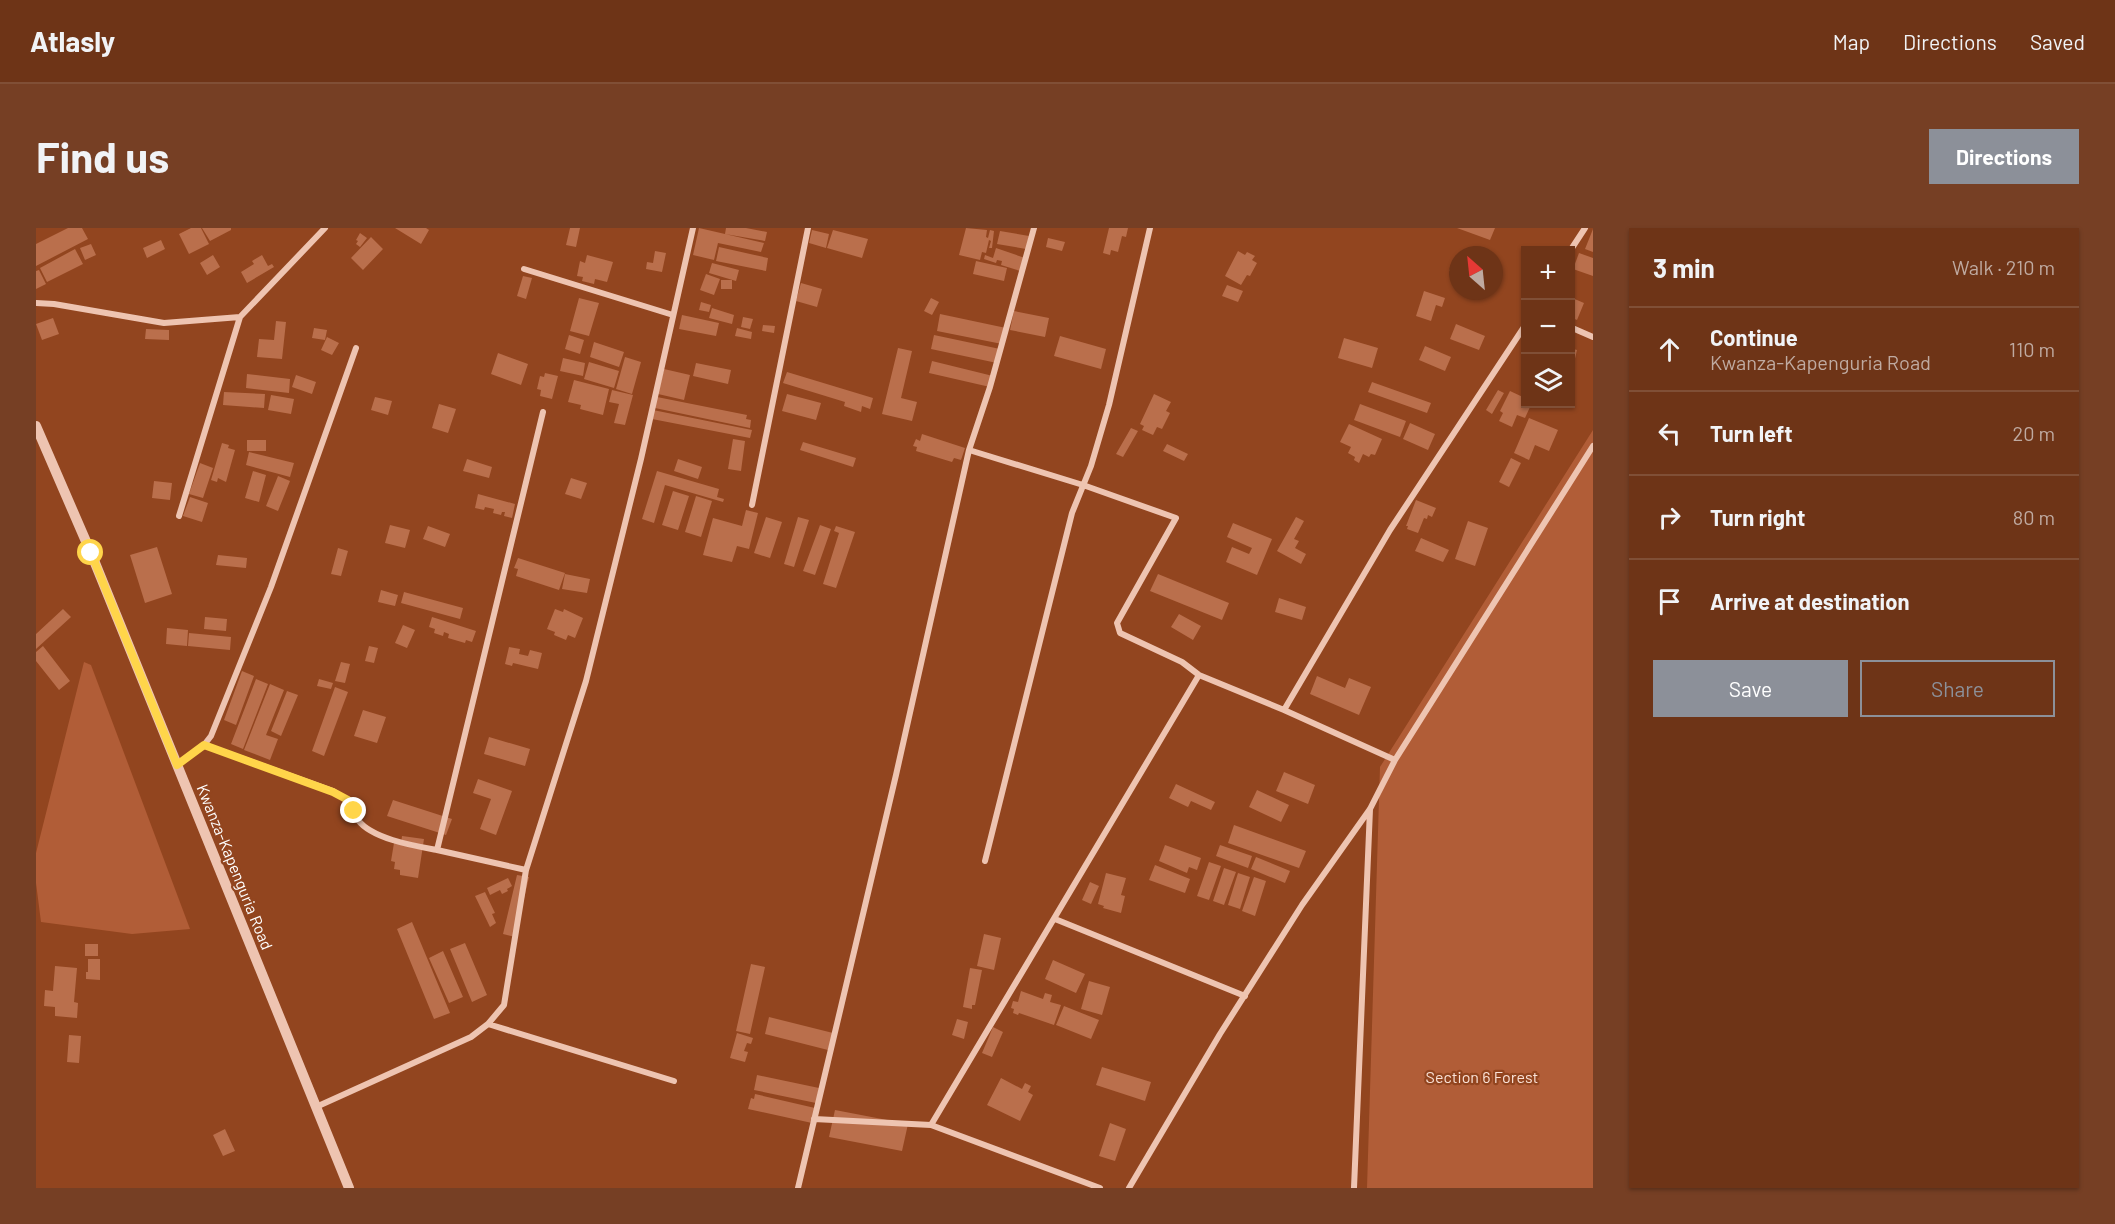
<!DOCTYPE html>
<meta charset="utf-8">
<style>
:root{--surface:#6e3417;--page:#763f24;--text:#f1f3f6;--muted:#bfaaa1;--line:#804f36;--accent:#8c9099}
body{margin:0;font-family:Barlow,sans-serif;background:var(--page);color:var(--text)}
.controls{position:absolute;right:18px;top:18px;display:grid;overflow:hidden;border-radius:0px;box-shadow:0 2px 4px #0004}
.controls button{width:54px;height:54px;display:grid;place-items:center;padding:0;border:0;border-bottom:2px solid var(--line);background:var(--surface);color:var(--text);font:30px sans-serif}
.compass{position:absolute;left:1413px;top:18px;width:54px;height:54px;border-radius:50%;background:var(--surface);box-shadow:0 2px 4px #0004;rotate:333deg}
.stop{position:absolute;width:18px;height:18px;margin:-14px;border:4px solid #ffd54a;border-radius:50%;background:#fff}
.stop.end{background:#ffd54a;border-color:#fff;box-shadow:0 2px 6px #0008}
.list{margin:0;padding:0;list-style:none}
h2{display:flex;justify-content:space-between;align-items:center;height:78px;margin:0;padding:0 24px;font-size:26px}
h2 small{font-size:20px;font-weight:400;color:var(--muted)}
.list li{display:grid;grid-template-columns:39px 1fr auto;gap:18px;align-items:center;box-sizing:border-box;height:84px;padding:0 24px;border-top:2px solid var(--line)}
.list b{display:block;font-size:22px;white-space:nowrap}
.list p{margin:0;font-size:20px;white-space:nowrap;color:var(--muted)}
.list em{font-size:20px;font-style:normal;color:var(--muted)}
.actions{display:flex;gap:12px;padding:18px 24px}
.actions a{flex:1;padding:14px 0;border:2px solid var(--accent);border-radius:0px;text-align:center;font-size:21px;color:var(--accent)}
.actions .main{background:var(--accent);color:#fff}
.icon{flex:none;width:33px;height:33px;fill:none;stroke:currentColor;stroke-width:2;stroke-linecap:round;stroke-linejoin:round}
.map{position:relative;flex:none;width:1557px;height:960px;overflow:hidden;border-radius:0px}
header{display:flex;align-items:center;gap:36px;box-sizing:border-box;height:84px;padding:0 30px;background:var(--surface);border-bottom:2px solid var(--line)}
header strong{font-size:28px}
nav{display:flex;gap:33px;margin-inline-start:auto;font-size:21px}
.intro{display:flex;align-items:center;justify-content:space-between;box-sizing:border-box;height:144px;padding:0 36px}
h1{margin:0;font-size:42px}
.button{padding:15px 27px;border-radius:0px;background:var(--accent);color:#fff;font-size:21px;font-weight:700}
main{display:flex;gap:36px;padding:0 36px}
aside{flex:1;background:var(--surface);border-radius:0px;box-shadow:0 2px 4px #0004}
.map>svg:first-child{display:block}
</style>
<header>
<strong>Atlasly</strong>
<nav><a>Map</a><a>Directions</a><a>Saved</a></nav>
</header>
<div class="intro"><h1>Find us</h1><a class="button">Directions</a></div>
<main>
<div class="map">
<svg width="1557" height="960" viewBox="0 0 1557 960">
<rect width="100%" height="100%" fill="#92451f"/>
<path fill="#b15d37" d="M 1557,202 L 1557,960 L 1331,960 L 1344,539 Z
M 48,434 L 55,437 L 154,701 L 96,706 L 5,694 L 0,655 L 0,625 Z"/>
<path fill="#ba6f4c" d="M 32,0 L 46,0 L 52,11 L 0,38 L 0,16 Z
M 155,0 L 165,0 L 173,16 L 153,26 L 143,6 Z
M 166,0 L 195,0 L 195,2 L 174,13 Z
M 359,0 L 390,0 L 393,2 L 385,16 Z
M 534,0 L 544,0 L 540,19 L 530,17 Z
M 663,0 L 728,15 L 725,24 L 682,15 L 678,32 L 657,27 Z
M 690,0 L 710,0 L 731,4 L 729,13 L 689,6 Z
M 930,0 L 951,2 L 950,9 L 952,10 L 954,2 L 958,3 L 956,20 L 953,20 L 955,13 L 953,12 L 950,25 L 946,24 L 944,32 L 923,27 Z
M 1073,0 L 1092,0 L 1090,9 L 1086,8 L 1082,24 L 1075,22 L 1074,27 L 1067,25 Z
M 1421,0 L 1459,0 L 1454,12 Z
M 1557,1 L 1557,24 L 1549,21 Z
M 776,2 L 793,6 L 790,20 L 773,15 Z
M 797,2 L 832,11 L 826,30 L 791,20 Z
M 964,3 L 993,8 L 990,21 L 961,16 Z
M 324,5 L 331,10 L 324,19 L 320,16 L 322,13 L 320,12 Z
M 335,9 L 347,21 L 327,42 L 315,30 Z
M 1012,10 L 1029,14 L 1026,23 L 1010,19 Z
M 125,12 L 129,21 L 111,30 L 107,20 Z
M 55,16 L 60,27 L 49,32 L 44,20 Z
M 683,19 L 732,30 L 730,43 L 680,33 Z
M 960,20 L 989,30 L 984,43 L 965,37 L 966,33 L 961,32 L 960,35 L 948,31 L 949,27 L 957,30 Z
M 39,21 L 47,36 L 11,54 L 4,40 Z
M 619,23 L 630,25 L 626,44 L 610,41 L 611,34 L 617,35 Z
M 1202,23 L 1209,27 L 1211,24 L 1219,28 L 1216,32 L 1221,35 L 1214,48 L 1211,47 L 1205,57 L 1189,48 Z
M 1543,25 L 1557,30 L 1557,48 L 1537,41 Z
M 177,27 L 184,39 L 171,47 L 164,35 Z
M 226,27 L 232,38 L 236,36 L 238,39 L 211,55 L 205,44 L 218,36 L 216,33 Z
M 551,27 L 577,34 L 571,54 L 559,51 L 558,56 L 546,53 L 547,49 L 541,48 L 544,33 L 549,35 Z
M 1418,31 L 1422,33 L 1422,47 L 1413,43 Z
M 940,33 L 971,40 L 968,53 L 937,46 Z
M 676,35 L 703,42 L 700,53 L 673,45 Z
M 3,42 L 10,56 L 0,61 L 0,43 Z
M 670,46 L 684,51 L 678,67 L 664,62 Z
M 487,48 L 496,50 L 490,71 L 481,68 Z
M 685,52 L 696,52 L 696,61 L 685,61 Z
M 765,55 L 786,61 L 781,79 L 760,73 Z
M 1191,57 L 1207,63 L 1202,74 L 1186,68 Z
M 1388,63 L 1409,70 L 1406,79 L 1400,77 L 1395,93 L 1380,88 Z
M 1534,69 L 1548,75 L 1541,92 L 1534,89 Z
M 543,70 L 563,75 L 553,108 L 534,103 Z
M 895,70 L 903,74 L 896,87 L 888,83 Z
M 665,74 L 675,77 L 673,84 L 663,82 Z
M 676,80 L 698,87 L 696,96 L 673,90 Z
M 978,83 L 1013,90 L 1009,109 L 974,102 Z
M 904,86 L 970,100 L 966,116 L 901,103 Z
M 646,87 L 683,95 L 680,108 L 643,101 Z
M 707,89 L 717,91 L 714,101 L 705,99 Z
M 17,90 L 23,106 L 6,112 L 0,96 Z
M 240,93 L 250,94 L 246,131 L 221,129 L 223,111 L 238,112 Z
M 1420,96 L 1449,108 L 1443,122 L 1414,111 Z
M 727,97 L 739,98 L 738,105 L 726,103 Z
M 278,100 L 291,102 L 289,112 L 276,110 Z
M 701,100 L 716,104 L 715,111 L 699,108 Z
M 110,101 L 133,102 L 133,112 L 109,111 Z
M 533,107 L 548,112 L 544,126 L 529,121 Z
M 898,107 L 964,121 L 961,135 L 895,121 Z
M 1024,108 L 1070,121 L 1065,141 L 1018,128 Z
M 291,109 L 303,115 L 296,127 L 285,122 Z
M 1308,110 L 1342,120 L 1336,140 L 1302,130 Z
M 558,114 L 588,124 L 583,139 L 554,129 Z
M 1389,118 L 1415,129 L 1409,143 L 1383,132 Z
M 862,120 L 876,123 L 865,170 L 881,174 L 876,193 L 846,186 Z
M 1534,120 L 1541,122 L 1538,135 L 1534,134 Z
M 462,125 L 492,136 L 485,157 L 455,146 Z
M 589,129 L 605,134 L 596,166 L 580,161 Z
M 527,130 L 549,135 L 547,148 L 524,143 Z
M 896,133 L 957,148 L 954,159 L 893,145 Z
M 553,134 L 583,143 L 578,160 L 548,151 Z
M 660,135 L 695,142 L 692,156 L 657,148 Z
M 628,141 L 654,147 L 648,172 L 622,166 Z
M 751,144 L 837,170 L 834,181 L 826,178 L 825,184 L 808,178 L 809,174 L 747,155 Z
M 509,145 L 522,148 L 516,171 L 504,168 L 505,162 L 501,161 L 504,148 L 508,149 Z
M 211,146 L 254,151 L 253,165 L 210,160 Z
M 260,147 L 280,154 L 276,166 L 256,159 Z
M 538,152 L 573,161 L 567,187 L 544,181 L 545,177 L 532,174 Z
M 1336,154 L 1395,175 L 1391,185 L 1332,164 Z
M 576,162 L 597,167 L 589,197 L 578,195 L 583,176 L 573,174 Z
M 1462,162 L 1468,165 L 1456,186 L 1450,182 Z
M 1474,163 L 1489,170 L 1487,175 L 1494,179 L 1489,190 L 1481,187 L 1476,199 L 1463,193 L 1467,185 L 1464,183 Z
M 188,164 L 229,166 L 228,180 L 187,177 Z
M 751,166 L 785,175 L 780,192 L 746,183 Z
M 1118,166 L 1135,174 L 1130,183 L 1134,185 L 1126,201 L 1121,199 L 1117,207 L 1106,202 L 1108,198 L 1104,196 Z
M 235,167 L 258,171 L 255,186 L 232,182 Z
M 339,169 L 356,173 L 352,187 L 335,182 Z
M 621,169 L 711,187 L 710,191 L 715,192 L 714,200 L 619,180 Z
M 403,176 L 420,181 L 412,205 L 396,200 Z
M 1324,176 L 1370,193 L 1364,209 L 1318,192 Z
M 617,182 L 716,202 L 714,210 L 616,191 Z
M 1493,190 L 1522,202 L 1513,223 L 1499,217 L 1493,232 L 1478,225 Z
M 1374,195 L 1399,206 L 1392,222 L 1367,211 Z
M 1313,196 L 1346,211 L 1339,227 L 1335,226 L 1333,229 L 1327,226 L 1323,235 L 1318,232 L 1319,229 L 1312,225 L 1315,219 L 1304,214 Z
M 1095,200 L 1102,203 L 1087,229 L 1080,226 Z
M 886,206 L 929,220 L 925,232 L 918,230 L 916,234 L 880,223 L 881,219 L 877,218 L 880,211 L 884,213 Z
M 697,211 L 709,213 L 705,243 L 692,241 Z
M 211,212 L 230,212 L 230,223 L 211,223 Z
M 767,214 L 820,230 L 817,239 L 764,222 Z
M 186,215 L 193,217 L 192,220 L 199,222 L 190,254 L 182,250 L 181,254 L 175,252 Z
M 1131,216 L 1152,226 L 1148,233 L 1127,223 Z
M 213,224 L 258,235 L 254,249 L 210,237 Z
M 1475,230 L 1485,235 L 1473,259 L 1463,254 Z
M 431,231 L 456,239 L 453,250 L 427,243 Z
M 642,231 L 666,239 L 662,251 L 638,243 Z
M 164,235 L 177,240 L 167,270 L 153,266 Z
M 217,243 L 230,247 L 223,274 L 209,270 Z
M 621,243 L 683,261 L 681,269 L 688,271 L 687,274 L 629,257 L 618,295 L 606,291 Z
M 242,248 L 254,253 L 242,283 L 230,278 Z
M 535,250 L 551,255 L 545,271 L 529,266 Z
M 118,253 L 136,255 L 134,272 L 116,270 Z
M 637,263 L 653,268 L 642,302 L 626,297 Z
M 442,266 L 479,276 L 476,290 L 468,288 L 469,284 L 466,284 L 465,287 L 457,285 L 458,281 L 449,279 L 448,282 L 439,280 Z
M 660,268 L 676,273 L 665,309 L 649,304 Z
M 154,269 L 172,275 L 166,294 L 147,288 Z
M 1380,272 L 1400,280 L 1396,289 L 1392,287 L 1391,291 L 1388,290 L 1382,305 L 1371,301 L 1372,298 L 1370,298 Z
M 710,282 L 722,285 L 713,321 L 701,318 L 696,334 L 667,327 L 677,290 L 706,298 Z
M 730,289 L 746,294 L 734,330 L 718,325 Z
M 762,289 L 773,292 L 758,339 L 748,336 Z
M 1260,289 L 1268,293 L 1258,311 L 1263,313 L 1259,320 L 1270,326 L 1265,336 L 1241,323 Z
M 1432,293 L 1452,300 L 1439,338 L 1419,331 Z
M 1197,295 L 1236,311 L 1221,347 L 1190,334 L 1196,319 L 1213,326 L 1216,320 L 1191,309 Z
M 354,297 L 374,302 L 369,320 L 349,315 Z
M 784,297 L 795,301 L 779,347 L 767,343 Z
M 392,298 L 414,306 L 409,319 L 387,311 Z
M 800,298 L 819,304 L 800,360 L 787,356 L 803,305 L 798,303 Z
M 1385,310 L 1413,322 L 1407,334 L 1379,323 Z
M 121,319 L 136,366 L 109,375 L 94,327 Z
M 302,320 L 312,323 L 305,348 L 295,346 Z
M 182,327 L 211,330 L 210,340 L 180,337 Z
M 482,330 L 529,345 L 523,362 L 480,348 L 482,341 L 478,340 Z
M 529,346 L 554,351 L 551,365 L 526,361 Z
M 1122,346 L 1193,375 L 1186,392 L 1114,363 Z
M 345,362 L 362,367 L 359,378 L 342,374 Z
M 368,364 L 427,380 L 424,391 L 365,375 Z
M 1243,370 L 1270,379 L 1266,392 L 1239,384 Z
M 27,381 L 35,389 L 0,421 L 0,406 Z
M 519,381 L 527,384 L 528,381 L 547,390 L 539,410 L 532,407 L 530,412 L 518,407 L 519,404 L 511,401 Z
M 1143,386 L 1165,398 L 1157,412 L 1135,399 Z
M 169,389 L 191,391 L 190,403 L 168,401 Z
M 396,389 L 440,403 L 436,414 L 430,412 L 429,415 L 412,410 L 413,406 L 408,404 L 407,408 L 398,405 L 399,401 L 393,399 Z
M 367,397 L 379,402 L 371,420 L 359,415 Z
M 131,400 L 152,402 L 151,418 L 130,416 Z
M 153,405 L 195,409 L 194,422 L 152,418 Z
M 7,418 L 34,453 L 23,462 L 0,433 L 0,424 Z
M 333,418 L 342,420 L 338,435 L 329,433 Z
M 473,419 L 484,421 L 483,426 L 492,428 L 494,422 L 506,425 L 502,441 L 477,435 L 476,438 L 469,436 Z
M 305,434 L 314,436 L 309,455 L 299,453 Z
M 206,443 L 218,448 L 200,497 L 188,492 Z
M 1281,448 L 1309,460 L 1313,450 L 1335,459 L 1323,487 L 1274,466 Z
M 220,451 L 232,456 L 207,521 L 195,516 Z
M 283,451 L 297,455 L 295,461 L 281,458 Z
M 234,456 L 248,462 L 230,507 L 242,511 L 234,532 L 208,522 Z
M 299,459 L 312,464 L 288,528 L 276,523 Z
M 251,463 L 262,467 L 245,508 L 235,503 Z
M 327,482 L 350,489 L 341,515 L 318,508 Z
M 453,509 L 494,521 L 489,538 L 448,526 Z
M 1248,544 L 1279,557 L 1272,576 L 1240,563 Z
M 442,551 L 476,563 L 460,607 L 444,601 L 455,571 L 437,565 Z
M 1140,556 L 1179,574 L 1175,582 L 1155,573 L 1152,579 L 1133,570 Z
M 1221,562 L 1253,577 L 1245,594 L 1213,579 Z
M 357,572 L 416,591 L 410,607 L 351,588 Z
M 1198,597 L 1270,623 L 1263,640 L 1192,615 Z
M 366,608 L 388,611 L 382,650 L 364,647 L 364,642 L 358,641 L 359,634 L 355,633 L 358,615 L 365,616 Z
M 1129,617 L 1165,630 L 1161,642 L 1153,639 L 1151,645 L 1123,633 Z
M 1184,617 L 1216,628 L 1212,640 L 1180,628 Z
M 1220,629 L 1254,643 L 1249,655 L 1215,641 Z
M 1173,634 L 1185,638 L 1173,672 L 1161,668 Z
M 1119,637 L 1154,651 L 1149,665 L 1113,652 Z
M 1188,640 L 1200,644 L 1188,677 L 1177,673 Z
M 1070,645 L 1090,650 L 1085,667 L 1089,668 L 1085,685 L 1067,680 L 1068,678 L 1062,676 Z
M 1202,645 L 1214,649 L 1204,681 L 1192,677 Z
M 481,647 L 493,649 L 479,709 L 467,706 Z
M 1218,649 L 1230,653 L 1219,688 L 1206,683 Z
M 472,650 L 476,658 L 471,661 L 472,663 L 466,666 L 464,662 L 454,667 L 451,660 Z
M 1054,654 L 1063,658 L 1055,676 L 1046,672 Z
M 449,664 L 459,685 L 456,686 L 460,695 L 454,699 L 439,668 Z
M 376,694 L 414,785 L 398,791 L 361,701 Z
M 948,706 L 965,710 L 958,742 L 941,738 Z
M 429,715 L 451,767 L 436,774 L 414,721 Z
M 49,716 L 62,716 L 62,728 L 49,728 Z
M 407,723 L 427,769 L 413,775 L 393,730 Z
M 52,731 L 64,731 L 64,752 L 50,751 L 50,744 L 52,744 Z
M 1017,732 L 1049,746 L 1040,765 L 1009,751 Z
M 715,736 L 729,739 L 714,806 L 700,803 Z
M 19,738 L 41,740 L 38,774 L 42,775 L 41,790 L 19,788 L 19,779 L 8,778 L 9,762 L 17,763 Z
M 934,740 L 946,742 L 939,777 L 936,777 L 936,781 L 927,779 Z
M 1053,753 L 1074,759 L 1066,787 L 1045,781 Z
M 985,763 L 1007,771 L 1009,765 L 1016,767 L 1014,774 L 1025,777 L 1018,797 L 983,785 L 982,787 L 977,785 L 978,781 L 975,780 L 977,773 L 982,774 Z
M 1028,778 L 1063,792 L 1055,811 L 1020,797 Z
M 733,789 L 797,805 L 792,822 L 729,806 Z
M 921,791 L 932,794 L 928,811 L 916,807 Z
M 957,799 L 967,804 L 956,829 L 946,825 Z
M 701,805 L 717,810 L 715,816 L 711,815 L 708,823 L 712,824 L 709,834 L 694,830 Z
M 33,807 L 45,808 L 43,835 L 31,834 Z
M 1066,839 L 1115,854 L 1109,873 L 1060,857 Z
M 721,847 L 783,860 L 780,875 L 718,862 Z
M 965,850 L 986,861 L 989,855 L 995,858 L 992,864 L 997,867 L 984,893 L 951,877 Z
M 719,866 L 779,880 L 776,895 L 712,881 L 715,870 L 718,871 Z
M 799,882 L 872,896 L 866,923 L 793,909 Z
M 1074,895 L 1090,901 L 1079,933 L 1063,928 Z
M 189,901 L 199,923 L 187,928 L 177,907 Z"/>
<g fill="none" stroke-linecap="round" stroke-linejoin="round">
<path stroke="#eec4b1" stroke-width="6" d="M 1534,23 L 1549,0
M 488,41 L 637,87
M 0,75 L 18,76 L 128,95 L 204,89 L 289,0
M 1534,99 L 1557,109
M 933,222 L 1047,257 L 1140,290 L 1081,395 L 1084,405 L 1146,434 L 1163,447 L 1248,482 L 1359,532 L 1334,581 L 1266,677 L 1184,806 L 1093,960
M 716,277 L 772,0
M 143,288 L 204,89
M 1248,482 L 1354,302 L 1490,96
M 168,517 L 297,563 C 317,575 310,575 322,592 C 336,611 379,618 401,622
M 1359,532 L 1557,218
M 141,537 L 168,517 L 175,508 L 235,359 L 320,120
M 949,633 L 1036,285 L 1055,238 L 1073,177 L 1114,0
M 490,642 L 401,622 L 507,184
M 1019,691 L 1209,768
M 452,796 L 638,853
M 280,879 L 435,809 L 452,796 L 468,777 L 490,642 L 550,453 L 605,231 L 657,0
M 778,891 L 895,897 L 1064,960
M 895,897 L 1163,447
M 762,960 L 860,547 L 933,222 L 954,159 L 998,0
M 1318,960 L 1334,581"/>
<path stroke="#eec4b1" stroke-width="10" d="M 0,198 L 55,325 L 313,960"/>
</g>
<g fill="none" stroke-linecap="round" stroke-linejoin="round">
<path stroke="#ffd54a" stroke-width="8" d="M 55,325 L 141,537 L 168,517 L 297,564 L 312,572 L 318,583"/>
</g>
<g text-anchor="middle" stroke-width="4.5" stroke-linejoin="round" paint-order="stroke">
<g font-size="16" fill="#fff" stroke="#92451f">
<text transform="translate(199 639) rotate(68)" y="6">Kwanza-Kapenguria Road</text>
</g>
<g font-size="16" fill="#fae2d7" stroke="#92451f">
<text x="1446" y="855">Section 6 Forest</text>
</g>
</g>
</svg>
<div class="controls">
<button>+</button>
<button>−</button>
<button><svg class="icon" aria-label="layers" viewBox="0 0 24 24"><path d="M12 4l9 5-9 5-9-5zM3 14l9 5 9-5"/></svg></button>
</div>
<svg class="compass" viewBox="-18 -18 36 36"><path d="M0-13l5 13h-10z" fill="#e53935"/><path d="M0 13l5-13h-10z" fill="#bfaaa1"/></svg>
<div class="stop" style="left:55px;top:325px"></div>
<div class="stop end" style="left:318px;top:583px"></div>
</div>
<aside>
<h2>3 min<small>Walk · 210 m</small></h2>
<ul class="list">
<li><svg class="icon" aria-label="ahead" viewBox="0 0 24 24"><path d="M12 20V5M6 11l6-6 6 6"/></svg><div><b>Continue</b><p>Kwanza-Kapenguria Road</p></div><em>110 m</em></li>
<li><svg class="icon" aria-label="left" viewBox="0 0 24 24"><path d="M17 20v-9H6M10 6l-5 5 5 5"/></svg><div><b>Turn left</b></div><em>20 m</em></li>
<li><svg class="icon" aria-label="right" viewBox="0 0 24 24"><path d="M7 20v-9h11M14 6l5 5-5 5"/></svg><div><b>Turn right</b></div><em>80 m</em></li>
<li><svg class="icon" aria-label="arrive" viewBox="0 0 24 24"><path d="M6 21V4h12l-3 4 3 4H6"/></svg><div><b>Arrive at destination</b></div></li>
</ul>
<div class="actions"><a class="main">Save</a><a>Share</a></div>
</aside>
</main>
